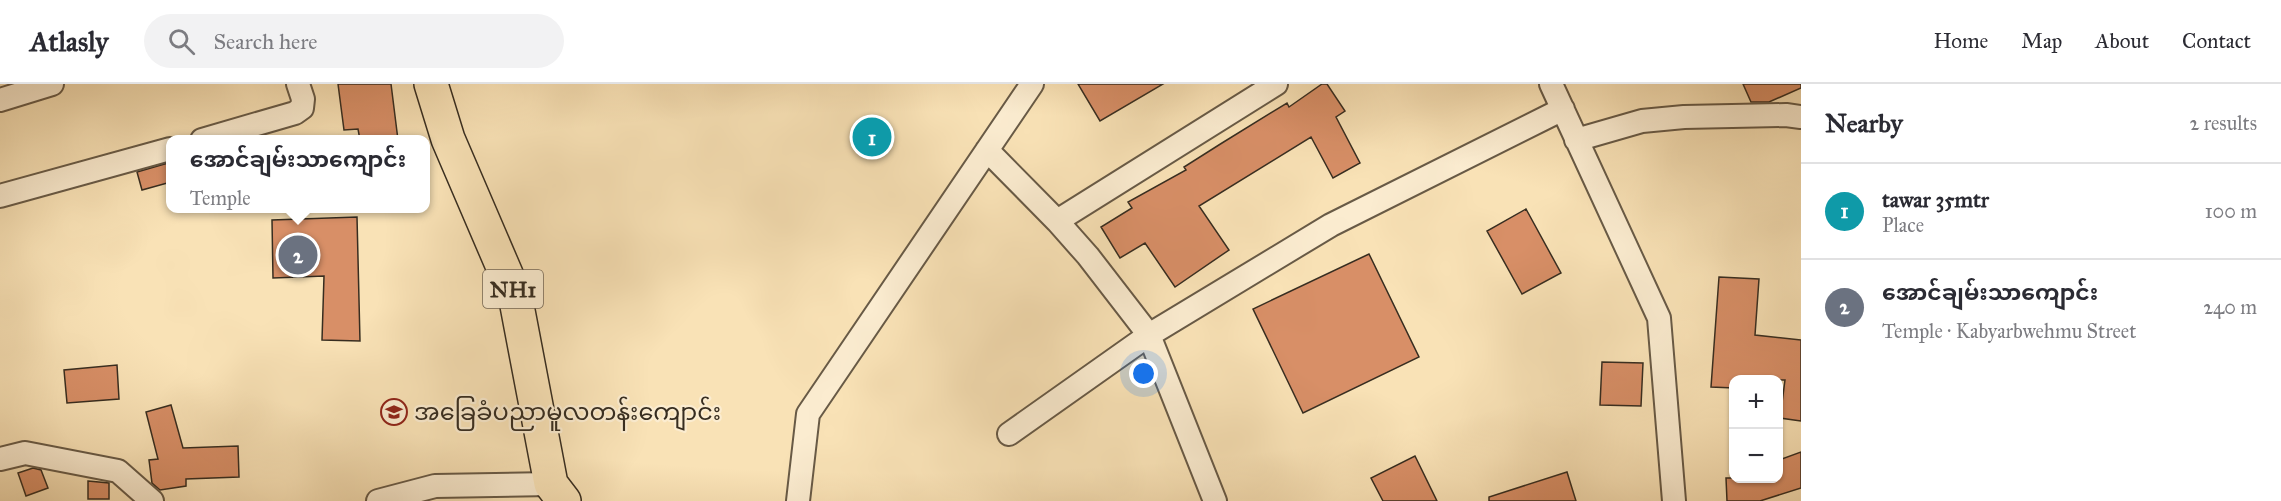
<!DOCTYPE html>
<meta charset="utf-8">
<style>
:root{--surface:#fff;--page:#f2f2f3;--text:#2b2b33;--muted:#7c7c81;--line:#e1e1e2;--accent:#8f2418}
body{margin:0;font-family:"IM FELL Great Primer","Noto Sans Myanmar",serif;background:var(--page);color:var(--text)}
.controls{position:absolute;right:18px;bottom:18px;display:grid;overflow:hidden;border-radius:12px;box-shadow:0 2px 4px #0004}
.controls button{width:54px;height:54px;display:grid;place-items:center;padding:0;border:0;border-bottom:2px solid var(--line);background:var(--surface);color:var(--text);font:30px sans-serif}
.you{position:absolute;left:1144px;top:290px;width:21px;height:21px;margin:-15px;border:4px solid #fff;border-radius:50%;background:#1a73e8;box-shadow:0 0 0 9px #1a73e833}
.badge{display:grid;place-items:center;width:39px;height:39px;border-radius:50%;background:var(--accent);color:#fff;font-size:20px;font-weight:700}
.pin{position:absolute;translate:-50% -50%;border:3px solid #fff;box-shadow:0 2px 6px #0006}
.popup{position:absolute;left:166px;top:51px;width:264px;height:78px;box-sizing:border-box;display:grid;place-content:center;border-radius:12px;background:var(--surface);filter:drop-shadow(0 2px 4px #0005);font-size:20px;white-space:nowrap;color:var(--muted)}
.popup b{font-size:22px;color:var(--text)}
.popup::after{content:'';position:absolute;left:50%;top:100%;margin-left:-12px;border:12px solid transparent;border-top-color:var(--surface)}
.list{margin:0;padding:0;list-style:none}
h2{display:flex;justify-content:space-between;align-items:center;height:78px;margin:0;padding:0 24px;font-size:26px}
h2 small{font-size:20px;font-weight:400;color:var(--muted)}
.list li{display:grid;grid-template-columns:39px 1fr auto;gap:18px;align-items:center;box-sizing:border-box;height:96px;padding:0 24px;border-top:2px solid var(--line)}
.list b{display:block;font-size:22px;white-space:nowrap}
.list p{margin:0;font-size:20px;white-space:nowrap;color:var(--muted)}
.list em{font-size:20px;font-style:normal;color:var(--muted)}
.icon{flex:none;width:33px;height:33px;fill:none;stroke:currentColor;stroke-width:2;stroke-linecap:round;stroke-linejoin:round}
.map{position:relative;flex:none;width:1801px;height:417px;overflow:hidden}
header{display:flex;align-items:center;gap:36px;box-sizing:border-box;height:84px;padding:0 30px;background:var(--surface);border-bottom:2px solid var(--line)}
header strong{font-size:28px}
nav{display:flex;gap:33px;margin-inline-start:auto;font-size:21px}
.search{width:420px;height:54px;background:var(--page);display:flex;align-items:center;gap:15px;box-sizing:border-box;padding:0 21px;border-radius:33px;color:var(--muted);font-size:22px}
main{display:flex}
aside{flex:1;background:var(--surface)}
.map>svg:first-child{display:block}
</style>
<header>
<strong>Atlasly</strong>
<div class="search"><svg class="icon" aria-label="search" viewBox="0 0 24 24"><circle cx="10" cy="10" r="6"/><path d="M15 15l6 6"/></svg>Search here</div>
<nav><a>Home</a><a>Map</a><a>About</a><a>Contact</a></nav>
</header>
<main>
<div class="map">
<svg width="1801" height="417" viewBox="0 0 1801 417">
<rect width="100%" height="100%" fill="#f9e2b6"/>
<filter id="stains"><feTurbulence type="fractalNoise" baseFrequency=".00333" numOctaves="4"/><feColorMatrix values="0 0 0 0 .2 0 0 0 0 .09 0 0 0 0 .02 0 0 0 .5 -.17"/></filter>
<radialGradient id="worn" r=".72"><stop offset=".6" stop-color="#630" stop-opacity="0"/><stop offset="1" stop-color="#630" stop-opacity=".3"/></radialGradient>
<path fill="#d88f67" stroke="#372d20" stroke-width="1.5" d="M 338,0 L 391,0 L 398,56 L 360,56 L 358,45 L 344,46 Z
M 1078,0 L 1163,0 L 1100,37 Z
M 1322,0 L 1327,0 L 1345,27 L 1336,33 L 1360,79 L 1333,94 L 1311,53 L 1199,122 L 1229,166 L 1175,203 L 1145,159 L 1120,174 L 1101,143 L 1132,124 L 1128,118 L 1186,86 L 1184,83 L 1222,59 L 1287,19 L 1289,23 Z
M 1743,0 L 1801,0 L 1801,4 L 1769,18 L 1751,18 Z
M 168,79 L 171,98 L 142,106 L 137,88 Z
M 1526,125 L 1561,189 L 1522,210 L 1487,147 Z
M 357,133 L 360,257 L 322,256 L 324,192 L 273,194 L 272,136 Z
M 1369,170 L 1419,273 L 1303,329 L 1253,225 Z
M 1719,193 L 1759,195 L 1755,251 L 1801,256 L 1801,337 L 1780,334 L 1785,296 L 1734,296 L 1734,304 L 1711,303 Z
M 1602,278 L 1643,279 L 1641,322 L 1600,321 Z
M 117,281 L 119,315 L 67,319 L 64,286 Z
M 171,321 L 183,364 L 238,362 L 239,393 L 186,395 L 186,402 L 160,406 L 152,399 L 149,376 L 158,375 L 146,328 Z
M 1801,368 L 1801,404 L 1760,417 L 1727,417 L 1726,394 L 1779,394 L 1779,376 Z
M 1415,372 L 1437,417 L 1383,417 L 1371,394 Z
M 33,384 L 41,386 L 48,404 L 26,412 L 18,389 Z
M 1567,388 L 1576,417 L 1489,417 L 1489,413 Z
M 88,397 L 109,399 L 109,415 L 88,415 Z"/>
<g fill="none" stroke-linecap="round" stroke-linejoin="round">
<defs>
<path id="street" d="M 1551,0 L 1659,234 L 1674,417
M 0,16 L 52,0
M 202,56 L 295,29 L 302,24 L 303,15 L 298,0
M 1576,56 L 1642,37 L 1684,33 L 1786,31 L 1801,33
M 987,66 L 1057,137 L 1088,172 L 1149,251 L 1215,417
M 0,112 L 170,65
M 1057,137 L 1276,0
M 1009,350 L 1149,251 L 1331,141 L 1563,25
M 0,375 L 25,369 L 118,387 L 152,417
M 378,417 L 435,402 L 551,400
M 798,417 L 808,330 L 1032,0"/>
<path id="highway" d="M 431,0 L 448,55 L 515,211 L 551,400 L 564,417"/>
</defs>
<use href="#street" stroke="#685a46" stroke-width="26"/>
<use href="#highway" stroke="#372d20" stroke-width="36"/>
<use href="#street" stroke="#fbecd0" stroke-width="22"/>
<use href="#highway" stroke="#f9e2b6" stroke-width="33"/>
</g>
<defs>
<symbol id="school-ring" viewBox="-11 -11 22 22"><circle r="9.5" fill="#fbecd0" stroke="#8f2418" stroke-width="1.5"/><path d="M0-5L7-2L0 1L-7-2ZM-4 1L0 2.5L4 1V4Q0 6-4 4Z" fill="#8f2418"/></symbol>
</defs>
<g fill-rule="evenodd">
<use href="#school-ring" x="379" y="313" width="30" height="30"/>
</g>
<g text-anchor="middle" stroke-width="4.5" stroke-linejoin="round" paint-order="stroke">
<rect fill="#fbecd0" stroke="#726655" stroke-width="1.5" x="483" y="186" width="60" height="38" rx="4.5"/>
<g font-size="22" font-weight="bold" fill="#372d20">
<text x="513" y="213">NH1</text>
</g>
<g font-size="24" fill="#372d20" stroke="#fbecd0" text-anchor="start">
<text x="414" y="336">အခြေခံပညာမူလတန်းကျောင်း</text>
</g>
</g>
<rect width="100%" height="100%" filter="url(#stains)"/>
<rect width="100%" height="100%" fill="url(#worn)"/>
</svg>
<div class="controls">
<button>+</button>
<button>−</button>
</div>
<div class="you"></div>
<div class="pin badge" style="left:872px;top:53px;background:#0f9aa8">1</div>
<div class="pin badge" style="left:298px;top:171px;background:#6b7280">2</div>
<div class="popup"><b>အောင်ချမ်းသာကျောင်း</b>Temple</div>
</div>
<aside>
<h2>Nearby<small>2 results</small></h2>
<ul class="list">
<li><span class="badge" style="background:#0f9aa8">1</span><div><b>tawar 35mtr</b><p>Place</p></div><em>100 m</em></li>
<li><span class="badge" style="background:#6b7280">2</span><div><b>အောင်ချမ်းသာကျောင်း</b><p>Temple · Kabyarbwehmu Street</p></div><em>240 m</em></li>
</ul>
</aside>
</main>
